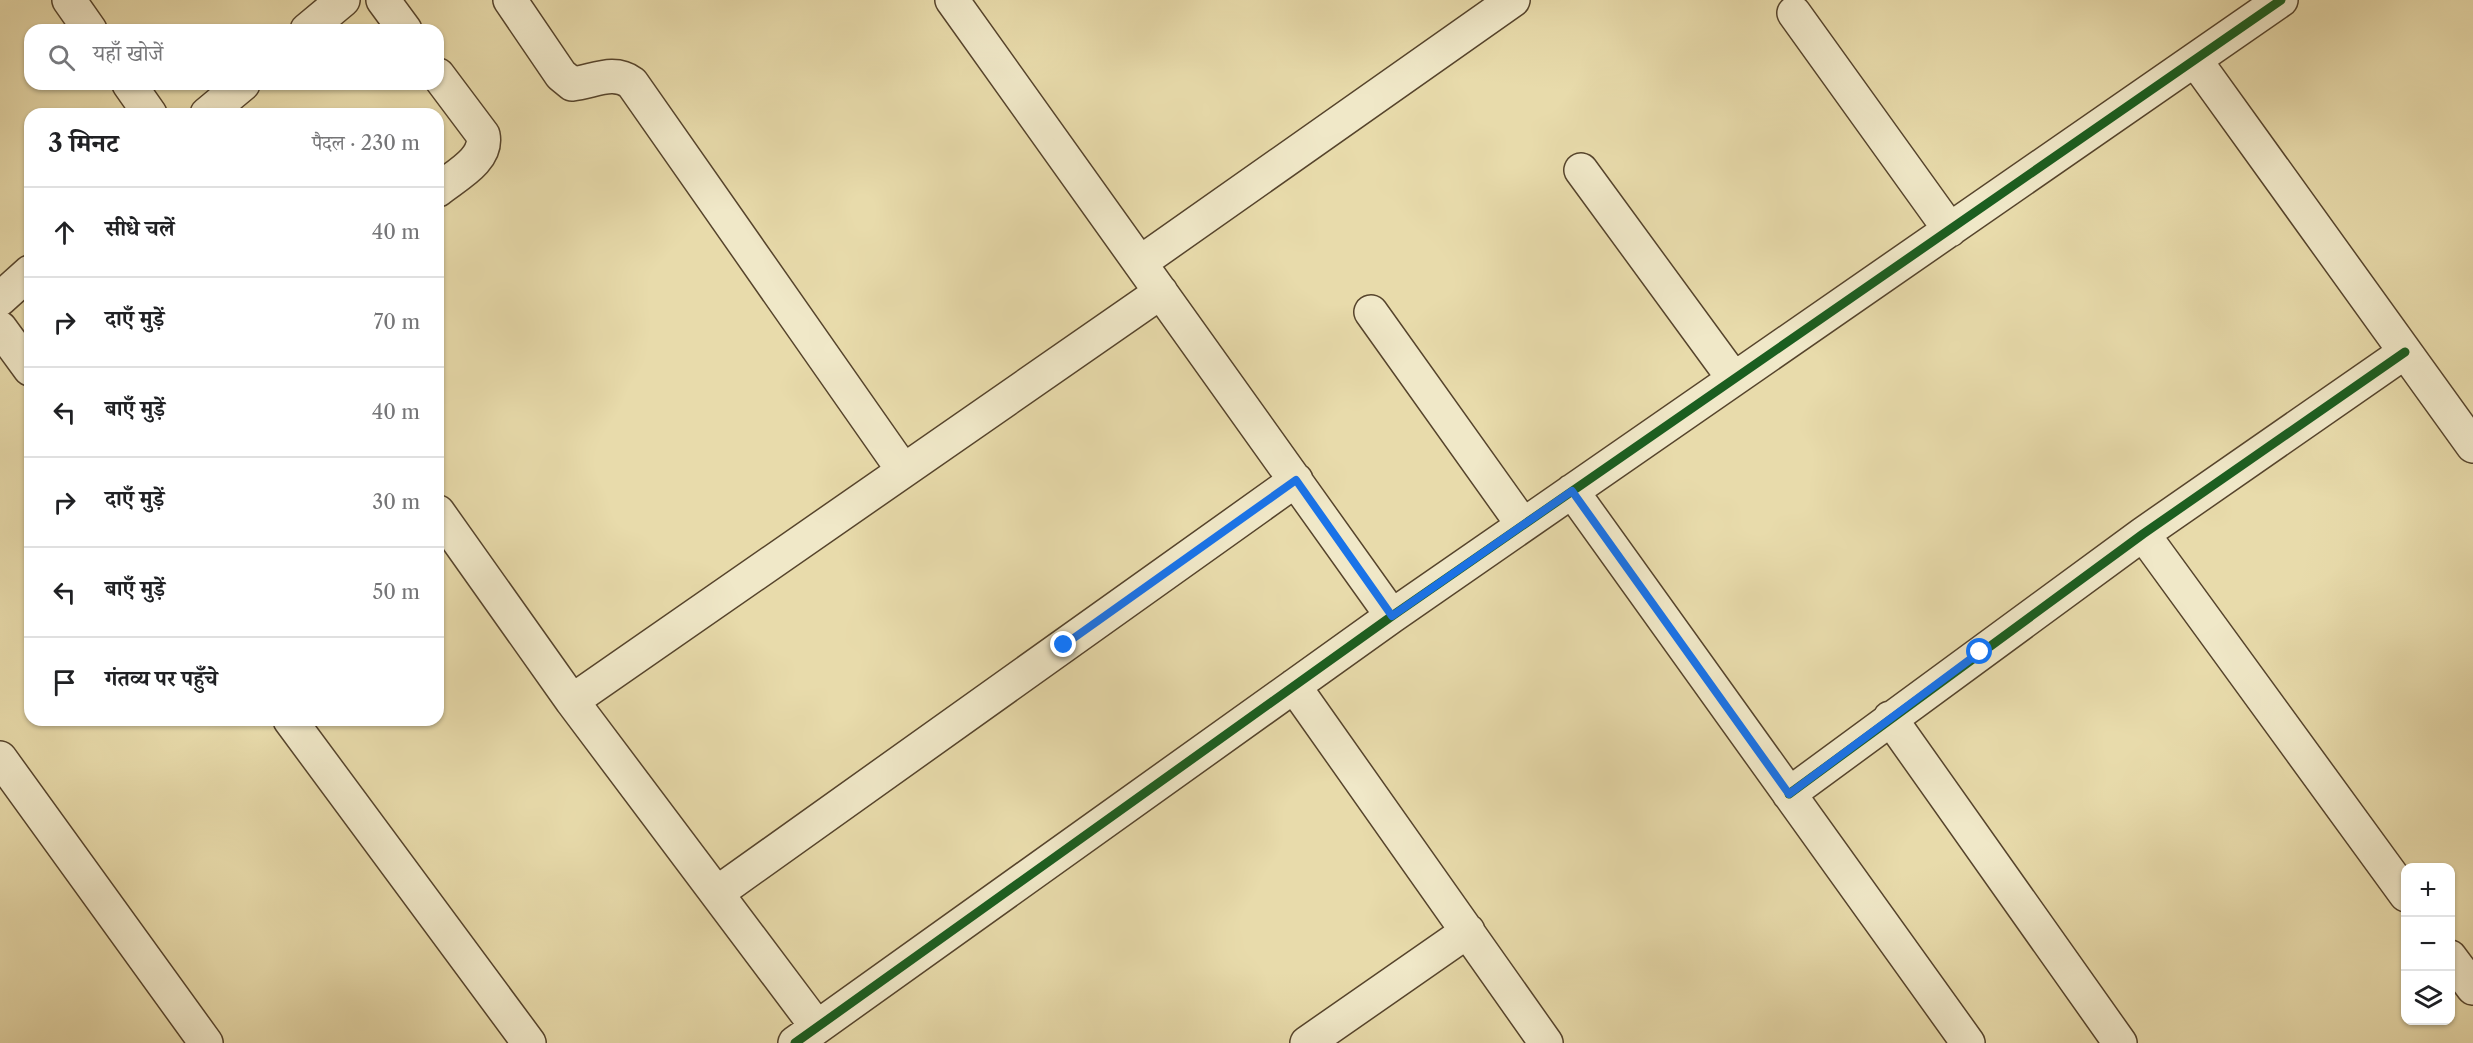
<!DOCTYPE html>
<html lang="hi">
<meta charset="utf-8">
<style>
:root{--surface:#fff;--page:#f2f2f2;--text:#202124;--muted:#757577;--line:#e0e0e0}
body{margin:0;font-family:"Libre Caslon Text","Noto Serif Devanagari",serif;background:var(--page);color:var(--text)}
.controls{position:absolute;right:18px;bottom:18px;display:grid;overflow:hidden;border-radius:12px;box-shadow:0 2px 4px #0004}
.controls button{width:54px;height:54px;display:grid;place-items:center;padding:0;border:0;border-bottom:2px solid var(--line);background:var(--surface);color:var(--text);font:30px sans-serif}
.stop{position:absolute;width:18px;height:18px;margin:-14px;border:4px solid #1a73e8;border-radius:50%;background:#fff}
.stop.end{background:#1a73e8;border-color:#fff;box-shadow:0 2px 6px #0008}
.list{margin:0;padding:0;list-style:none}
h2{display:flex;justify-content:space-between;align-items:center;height:78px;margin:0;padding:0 24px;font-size:26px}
h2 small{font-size:20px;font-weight:400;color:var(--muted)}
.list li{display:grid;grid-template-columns:39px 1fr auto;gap:18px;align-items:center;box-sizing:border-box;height:90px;padding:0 24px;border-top:2px solid var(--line)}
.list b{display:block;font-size:22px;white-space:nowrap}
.list em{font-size:20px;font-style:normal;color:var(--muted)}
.icon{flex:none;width:33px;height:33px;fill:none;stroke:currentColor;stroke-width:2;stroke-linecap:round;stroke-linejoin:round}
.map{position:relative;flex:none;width:2473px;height:1043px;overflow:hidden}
.search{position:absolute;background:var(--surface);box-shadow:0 2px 4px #0004;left:24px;top:24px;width:420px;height:66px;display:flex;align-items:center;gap:15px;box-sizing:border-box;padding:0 21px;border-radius:18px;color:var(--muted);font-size:22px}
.panel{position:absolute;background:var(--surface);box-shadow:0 2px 4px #0004;left:24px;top:108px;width:420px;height:618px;border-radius:18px}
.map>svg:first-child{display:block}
</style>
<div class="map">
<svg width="2473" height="1043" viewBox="0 0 2473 1043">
<rect width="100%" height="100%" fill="#e8dbab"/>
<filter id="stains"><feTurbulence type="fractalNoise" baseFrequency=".00333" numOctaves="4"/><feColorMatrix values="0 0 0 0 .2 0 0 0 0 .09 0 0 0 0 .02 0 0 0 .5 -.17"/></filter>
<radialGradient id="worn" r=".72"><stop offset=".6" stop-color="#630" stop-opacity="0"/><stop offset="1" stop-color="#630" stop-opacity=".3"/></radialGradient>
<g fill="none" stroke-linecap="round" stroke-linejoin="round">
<defs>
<path id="street" d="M 69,0 L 90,30
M 383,0 L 405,30
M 510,0 L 561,75 L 572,84 C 593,82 613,69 632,83 L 903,470
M 952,0 L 1392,616
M 1794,13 L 1950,230
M 307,30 L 343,0
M 2195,60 L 2473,446
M 438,75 L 483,135 C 488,160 455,176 438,190
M 129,84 L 150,114
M 207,114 L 243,84
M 1581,170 L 1734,379
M 1141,262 L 1513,0
M 0,299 L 30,272
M 1371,312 L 1523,525
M 0,328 L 30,369
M 1572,491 L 1968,1043
M 438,512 L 572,701 L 817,1027
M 2143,534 L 2406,895
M 1294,686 L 1546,1043
M 572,701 L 1161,292
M 1890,718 L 2120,1043
M 290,720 L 529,1043
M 0,758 L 206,1043
M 1789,794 L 2143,534 L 2405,352
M 717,893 L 1296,480
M 2450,957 L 2473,988
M 795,1043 L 1392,616 L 2281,0
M 1307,1043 L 1468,931"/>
</defs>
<use href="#street" stroke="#56442c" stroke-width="36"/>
<use href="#street" stroke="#f0e8c8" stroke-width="33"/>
<defs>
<path id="cycleway" d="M 1789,794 L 2143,534 L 2405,352
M 795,1043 L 1392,616 L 2281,0"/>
</defs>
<use href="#cycleway" stroke="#f0e8c8" stroke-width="13"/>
<use href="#cycleway" stroke="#1b5e20" stroke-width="9"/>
</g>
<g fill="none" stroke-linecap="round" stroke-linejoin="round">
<path stroke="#1a73e8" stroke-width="8" d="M 1064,645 L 1296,480 L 1392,616 L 1572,491 L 1789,794 L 1980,652"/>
</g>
<rect width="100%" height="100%" filter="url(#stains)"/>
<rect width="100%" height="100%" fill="url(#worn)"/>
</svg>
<div class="controls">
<button>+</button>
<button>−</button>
<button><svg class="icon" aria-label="layers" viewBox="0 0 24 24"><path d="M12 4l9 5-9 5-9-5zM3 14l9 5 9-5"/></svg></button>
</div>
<div class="stop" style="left:1980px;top:652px"></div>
<div class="stop end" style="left:1064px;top:645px"></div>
<div class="search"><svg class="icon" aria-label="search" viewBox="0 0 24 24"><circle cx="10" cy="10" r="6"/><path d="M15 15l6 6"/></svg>यहाँ खोजें</div>
<section class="panel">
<h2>3 मिनट<small>पैदल · 230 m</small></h2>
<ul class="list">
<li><svg class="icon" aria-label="ahead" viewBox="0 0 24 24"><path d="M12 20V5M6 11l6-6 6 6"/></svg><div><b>सीधे चलें</b></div><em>40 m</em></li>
<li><svg class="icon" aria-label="right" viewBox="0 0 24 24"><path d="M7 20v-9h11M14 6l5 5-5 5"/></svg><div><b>दाएँ मुड़ें</b></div><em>70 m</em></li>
<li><svg class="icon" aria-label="left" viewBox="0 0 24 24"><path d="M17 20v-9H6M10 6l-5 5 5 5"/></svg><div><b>बाएँ मुड़ें</b></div><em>40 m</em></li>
<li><svg class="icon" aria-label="right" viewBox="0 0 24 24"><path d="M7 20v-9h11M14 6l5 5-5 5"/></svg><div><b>दाएँ मुड़ें</b></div><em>30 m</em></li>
<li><svg class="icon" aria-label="left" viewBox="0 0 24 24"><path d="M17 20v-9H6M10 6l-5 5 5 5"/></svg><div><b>बाएँ मुड़ें</b></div><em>50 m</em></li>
<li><svg class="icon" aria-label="arrive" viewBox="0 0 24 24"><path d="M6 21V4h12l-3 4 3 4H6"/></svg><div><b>गंतव्य पर पहुँचे</b></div></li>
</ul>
</section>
</div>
